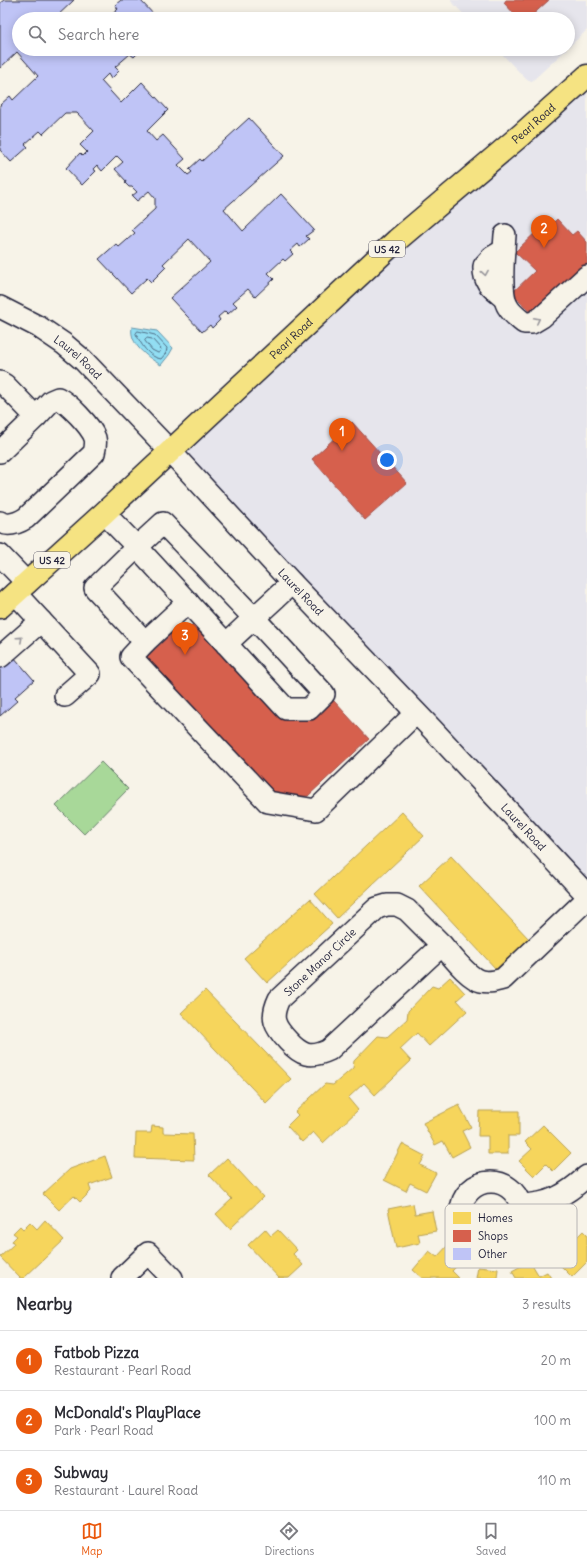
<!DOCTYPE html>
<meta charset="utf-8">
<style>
:root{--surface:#fff;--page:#f2f2f3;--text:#2b2b33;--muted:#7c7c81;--line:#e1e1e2;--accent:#ea580c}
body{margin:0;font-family:Delius,sans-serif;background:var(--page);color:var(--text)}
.you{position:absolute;left:387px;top:460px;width:14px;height:14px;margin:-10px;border:3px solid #fff;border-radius:50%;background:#1a73e8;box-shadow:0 0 0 6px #1a73e833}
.badge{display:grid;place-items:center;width:26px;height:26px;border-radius:50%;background:var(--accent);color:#fff;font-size:13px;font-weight:700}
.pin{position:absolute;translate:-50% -33px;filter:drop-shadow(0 1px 2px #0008)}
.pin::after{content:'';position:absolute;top:21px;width:14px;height:12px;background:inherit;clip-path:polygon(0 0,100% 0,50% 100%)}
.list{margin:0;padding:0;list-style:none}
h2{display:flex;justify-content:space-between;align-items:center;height:52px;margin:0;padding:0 16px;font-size:17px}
h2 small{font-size:13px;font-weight:400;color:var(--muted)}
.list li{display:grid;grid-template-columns:26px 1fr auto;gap:12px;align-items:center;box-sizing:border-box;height:60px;padding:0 16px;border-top:1px solid var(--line)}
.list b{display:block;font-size:15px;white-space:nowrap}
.list p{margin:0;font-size:13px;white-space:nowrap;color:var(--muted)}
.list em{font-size:13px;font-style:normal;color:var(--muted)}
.icon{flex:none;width:22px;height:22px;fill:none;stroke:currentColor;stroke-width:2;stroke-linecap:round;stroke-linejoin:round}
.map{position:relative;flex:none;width:587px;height:1278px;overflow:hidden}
.search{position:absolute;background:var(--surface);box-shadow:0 2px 10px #0003;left:12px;right:12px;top:12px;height:44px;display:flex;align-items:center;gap:10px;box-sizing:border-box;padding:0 14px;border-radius:22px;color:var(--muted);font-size:15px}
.sheet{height:232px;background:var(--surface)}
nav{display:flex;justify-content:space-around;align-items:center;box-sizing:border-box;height:56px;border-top:1px solid var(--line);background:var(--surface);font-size:11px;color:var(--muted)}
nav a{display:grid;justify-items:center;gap:2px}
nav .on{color:var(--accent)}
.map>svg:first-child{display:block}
</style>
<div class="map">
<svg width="587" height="1278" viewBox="0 0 587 1278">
<rect width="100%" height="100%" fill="#f7f3e8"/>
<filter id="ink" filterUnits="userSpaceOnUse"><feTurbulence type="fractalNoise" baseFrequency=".025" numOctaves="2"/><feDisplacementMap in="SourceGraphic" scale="8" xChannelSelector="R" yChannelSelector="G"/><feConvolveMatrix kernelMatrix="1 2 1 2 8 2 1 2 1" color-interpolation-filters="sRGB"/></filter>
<g filter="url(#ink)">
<path fill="#e6e5ec" d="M 450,0 L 587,0 L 587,30 L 568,48 L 568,19 L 468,19 Z
M 497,49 L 567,49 L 532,81 L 527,80 Z
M 587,76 L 587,895 L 170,451 Z"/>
<path fill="#a8d899" stroke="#657d6a" d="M 101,762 L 128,789 L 84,834 L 56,806 Z"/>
<path fill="#92def3" stroke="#6593a9" d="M 132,327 L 157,331 L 173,348 L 169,355 L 161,365 C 147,357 129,344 132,327 Z"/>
<path fill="#f6d55c" stroke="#b69f52" d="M 402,812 L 424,836 L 337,918 L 315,894 Z
M 451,856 L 529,939 L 496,969 L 419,886 Z
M 310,899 L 332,924 L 267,983 L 244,958 Z
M 450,977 L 465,993 L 457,1000 L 467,1011 L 429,1046 L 417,1033 L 400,1049 L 411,1061 L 375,1095 L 364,1083 L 348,1098 L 358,1110 L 323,1143 L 313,1132 L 302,1142 L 287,1126 L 298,1115 L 295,1112 L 325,1084 L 333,1085 L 353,1068 L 354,1061 L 378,1036 L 387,1037 L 407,1019 L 408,1011 L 432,986 L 438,988 Z
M 205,990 L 291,1079 L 266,1103 L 181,1013 Z
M 459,1105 L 471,1127 L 462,1131 L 470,1147 L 452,1157 L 443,1141 L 435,1145 L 423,1123 Z
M 479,1111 L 519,1111 L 519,1136 L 508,1136 L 508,1154 L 488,1154 L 488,1136 L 478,1136 Z
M 543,1125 L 571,1153 L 553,1171 L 546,1164 L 534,1176 L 519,1161 L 532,1149 L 525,1142 Z
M 152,1126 L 163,1127 L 163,1133 L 193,1134 L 194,1160 L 135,1158 L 136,1133 L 151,1133 Z
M 402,1144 L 425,1156 L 420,1165 L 436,1173 L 426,1191 L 410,1183 L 406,1191 L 384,1180 Z
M 105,1156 L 112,1177 L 89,1185 L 91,1191 L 80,1202 L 74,1196 L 59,1210 L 43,1194 L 70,1169 Z
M 227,1158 L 263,1197 L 230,1229 L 216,1214 L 232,1199 L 209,1175 Z
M 413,1204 L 415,1214 L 432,1211 L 436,1231 L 418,1234 L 420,1243 L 396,1248 L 388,1209 Z
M 45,1220 L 64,1240 L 24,1278 L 20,1278 L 0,1257 L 14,1244 L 12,1241 L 17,1236 L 13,1233 L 20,1226 L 23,1229 L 30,1222 L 37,1229 Z
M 564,1225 L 576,1238 L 583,1231 L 587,1235 L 587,1262 L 572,1277 L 554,1259 L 562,1252 L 549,1239 Z
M 265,1229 L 271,1236 L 278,1230 L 297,1250 L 293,1254 L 303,1265 L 289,1278 L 279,1278 L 248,1245 Z
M 449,1244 L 464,1258 L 452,1271 L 459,1278 L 422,1278 L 413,1270 L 429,1251 L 437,1257 Z
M 530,1261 L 539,1276 L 547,1272 L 551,1278 L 516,1278 L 512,1271 Z
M 478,1267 L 498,1269 L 497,1278 L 476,1278 Z"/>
<path fill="#d6604d" stroke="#a04d48" d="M 506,0 L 549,0 L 528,19 L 519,19 L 504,3 Z
M 557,219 L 572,235 L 577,231 L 587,242 L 587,270 L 535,317 L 512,293 L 535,271 L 515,252 L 540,228 L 544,232 Z
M 352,422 L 407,483 L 365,520 L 312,459 Z
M 197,625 L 288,718 L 314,720 L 334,701 L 369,739 L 308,796 L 278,796 L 145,659 L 177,628 Z"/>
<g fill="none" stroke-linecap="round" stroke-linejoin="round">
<path stroke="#4f6d85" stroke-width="1" d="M 138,331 L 155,335 L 167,348 L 166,353 L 161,359 C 148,357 141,344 136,334 Z
M 147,338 L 152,339 L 161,349 L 160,352 L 158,353 L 152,350 L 145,341 Z"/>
</g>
<path fill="#bfc4f6" stroke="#22223b" d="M 4,0 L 74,0 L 54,19 L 19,19 L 19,49 L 142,49 L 134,57 L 130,54 L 115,67 L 119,71 L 111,79 L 108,74 L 101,81 L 121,103 L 142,82 L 168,110 L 147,131 L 156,141 L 163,135 L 185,159 L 178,165 L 188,175 L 192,172 L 189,169 L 200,159 L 202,161 L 249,118 L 284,156 L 224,209 L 243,231 L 281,194 L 314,230 L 306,236 L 309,239 L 300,247 L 298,244 L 290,251 L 293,254 L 285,261 L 283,259 L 268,273 L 274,279 L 255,297 L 248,289 L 233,302 L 237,306 L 228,314 L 225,311 L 218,317 L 220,320 L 212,328 L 210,325 L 202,332 L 170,298 L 210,262 L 189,239 L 163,264 L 166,267 L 151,282 L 147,278 L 131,293 L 99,259 L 116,244 L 119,247 L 135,233 L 132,230 L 155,209 L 155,198 L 149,191 L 137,201 L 132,196 L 137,192 L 132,187 L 129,187 L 125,183 L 126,181 L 115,169 L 123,162 L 117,156 L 102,171 L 97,165 L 93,169 L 96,171 L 82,185 L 66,168 L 80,153 L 83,156 L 87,152 L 80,145 L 94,131 L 77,113 L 65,113 L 43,134 L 40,131 L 25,144 L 28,147 L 11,162 L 0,150 L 0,105 L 10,96 L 13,100 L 38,76 L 17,52 L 0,68 L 0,3 Z
M 121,0 L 140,0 L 158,19 L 107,19 L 118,9 L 115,5 Z
M 13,656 L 34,680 L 15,697 L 18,700 L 0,716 L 0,668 Z"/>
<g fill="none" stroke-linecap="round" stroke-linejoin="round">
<defs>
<g id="minor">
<path d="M 505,235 C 504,252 499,293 508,307 C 511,313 518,318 524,323 L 532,323 L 542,317 L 587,276"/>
<path d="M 504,250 L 492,257 L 484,266 C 483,283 492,288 504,298"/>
<path id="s1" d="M 0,307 L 39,327 L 64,344 L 83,360 L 170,451 L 292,583 L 432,729 L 587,895"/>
<path d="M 0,382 L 5,385 L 36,417 L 0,452"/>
<path d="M 104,513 L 137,547 L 163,523 L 254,618 L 292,583"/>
<path d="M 0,522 C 9,527 18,523 26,518 L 94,453 C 95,449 96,442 95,438 C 91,426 68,403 58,398 L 51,401 L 36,417"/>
<path d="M 0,555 L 27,583"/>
<path d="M 15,593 L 90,674 L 65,696"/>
<path d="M 145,642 L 188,602"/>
<path d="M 226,644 L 254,618 L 324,694 L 309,709 L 286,709 L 137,547 L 95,588 L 145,642 L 131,657 L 268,802 L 316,810 L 416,713"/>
<path d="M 0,657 L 41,621"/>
<path d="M 387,905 L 397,905 L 407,910 L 442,945 L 329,1050 C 310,1059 301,1055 288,1041 C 274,1026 270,1018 279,999 L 377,908 Z"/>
<path d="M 442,945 C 451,955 468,978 481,981 C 489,983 496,981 503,979 L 587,899"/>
<circle cx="491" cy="1212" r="30"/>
<path d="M 521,1205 C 550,1204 565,1196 587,1176"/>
<path d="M 122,1278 L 148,1253 L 172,1278"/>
</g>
<g id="major">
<path id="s2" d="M 0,607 L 104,513 L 397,240 L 521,135 L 587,76"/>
</g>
</defs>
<use href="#minor" stroke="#22223b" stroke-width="24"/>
<use href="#major" stroke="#22223b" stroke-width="25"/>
<use href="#minor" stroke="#f7f3e8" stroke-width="21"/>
<use href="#major" stroke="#f5e382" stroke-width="22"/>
</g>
<defs><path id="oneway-chevron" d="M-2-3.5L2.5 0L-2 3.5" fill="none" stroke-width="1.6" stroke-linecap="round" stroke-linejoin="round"/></defs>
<g stroke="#97959a">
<use href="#oneway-chevron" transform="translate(485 273) rotate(81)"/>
<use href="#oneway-chevron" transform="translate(537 320) rotate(-27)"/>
<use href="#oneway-chevron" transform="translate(20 639) rotate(-42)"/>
</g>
</g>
<g text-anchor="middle" stroke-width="4" stroke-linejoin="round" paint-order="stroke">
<g fill="#f7f3e8" stroke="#62616f" stroke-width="1">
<rect x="369" y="241" width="36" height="16" rx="3"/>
<rect x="34" y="552" width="36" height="16" rx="3"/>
</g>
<g font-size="10" font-weight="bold" fill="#22223b">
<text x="387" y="253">US 42</text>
<text x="52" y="564">US 42</text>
</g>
<g font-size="11" fill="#22223b" stroke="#f7f3e8">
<text dy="4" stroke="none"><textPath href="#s2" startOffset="720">Pearl Road</textPath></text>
<text dy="4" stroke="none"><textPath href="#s2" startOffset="396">Pearl Road</textPath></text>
<text dy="4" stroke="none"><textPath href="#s1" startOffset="93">Laurel Road</textPath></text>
<text dy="4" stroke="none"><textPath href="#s1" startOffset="417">Laurel Road</textPath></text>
<text dy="4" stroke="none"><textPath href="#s1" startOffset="741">Laurel Road</textPath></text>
<text transform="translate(320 962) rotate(-43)" y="4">Stone Manor Circle</text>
</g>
</g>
<rect x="445" y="1204" width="132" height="64" rx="6" fill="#f7f3e8" stroke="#b7b4b4" stroke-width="1"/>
<rect x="453" y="1212" width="18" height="12" fill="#f6d55c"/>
<rect x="453" y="1230" width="18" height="12" fill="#d6604d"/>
<rect x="453" y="1248" width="18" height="12" fill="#bfc4f6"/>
<g font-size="11" fill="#22223b">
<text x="478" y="1222">Homes</text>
<text x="478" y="1240">Shops</text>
<text x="478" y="1258">Other</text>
</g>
</svg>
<div class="you"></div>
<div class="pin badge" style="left:342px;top:451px">1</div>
<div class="pin badge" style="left:544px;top:248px">2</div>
<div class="pin badge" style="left:185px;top:655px">3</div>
<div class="search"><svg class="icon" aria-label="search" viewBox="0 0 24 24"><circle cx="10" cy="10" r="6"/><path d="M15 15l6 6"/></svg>Search here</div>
</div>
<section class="sheet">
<h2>Nearby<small>3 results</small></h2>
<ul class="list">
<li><span class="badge">1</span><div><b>Fatbob Pizza</b><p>Restaurant · Pearl Road</p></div><em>20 m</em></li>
<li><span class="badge">2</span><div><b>McDonald's PlayPlace</b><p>Park · Pearl Road</p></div><em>100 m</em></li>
<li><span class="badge">3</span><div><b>Subway</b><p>Restaurant · Laurel Road</p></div><em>110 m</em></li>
</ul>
</section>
<nav>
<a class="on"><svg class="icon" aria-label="map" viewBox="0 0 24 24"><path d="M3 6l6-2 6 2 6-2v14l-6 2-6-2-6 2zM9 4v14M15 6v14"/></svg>Map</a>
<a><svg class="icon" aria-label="directions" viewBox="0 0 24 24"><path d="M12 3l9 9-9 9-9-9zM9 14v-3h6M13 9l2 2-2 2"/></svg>Directions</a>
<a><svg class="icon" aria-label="saved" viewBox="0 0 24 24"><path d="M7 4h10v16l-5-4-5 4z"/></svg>Saved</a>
</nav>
